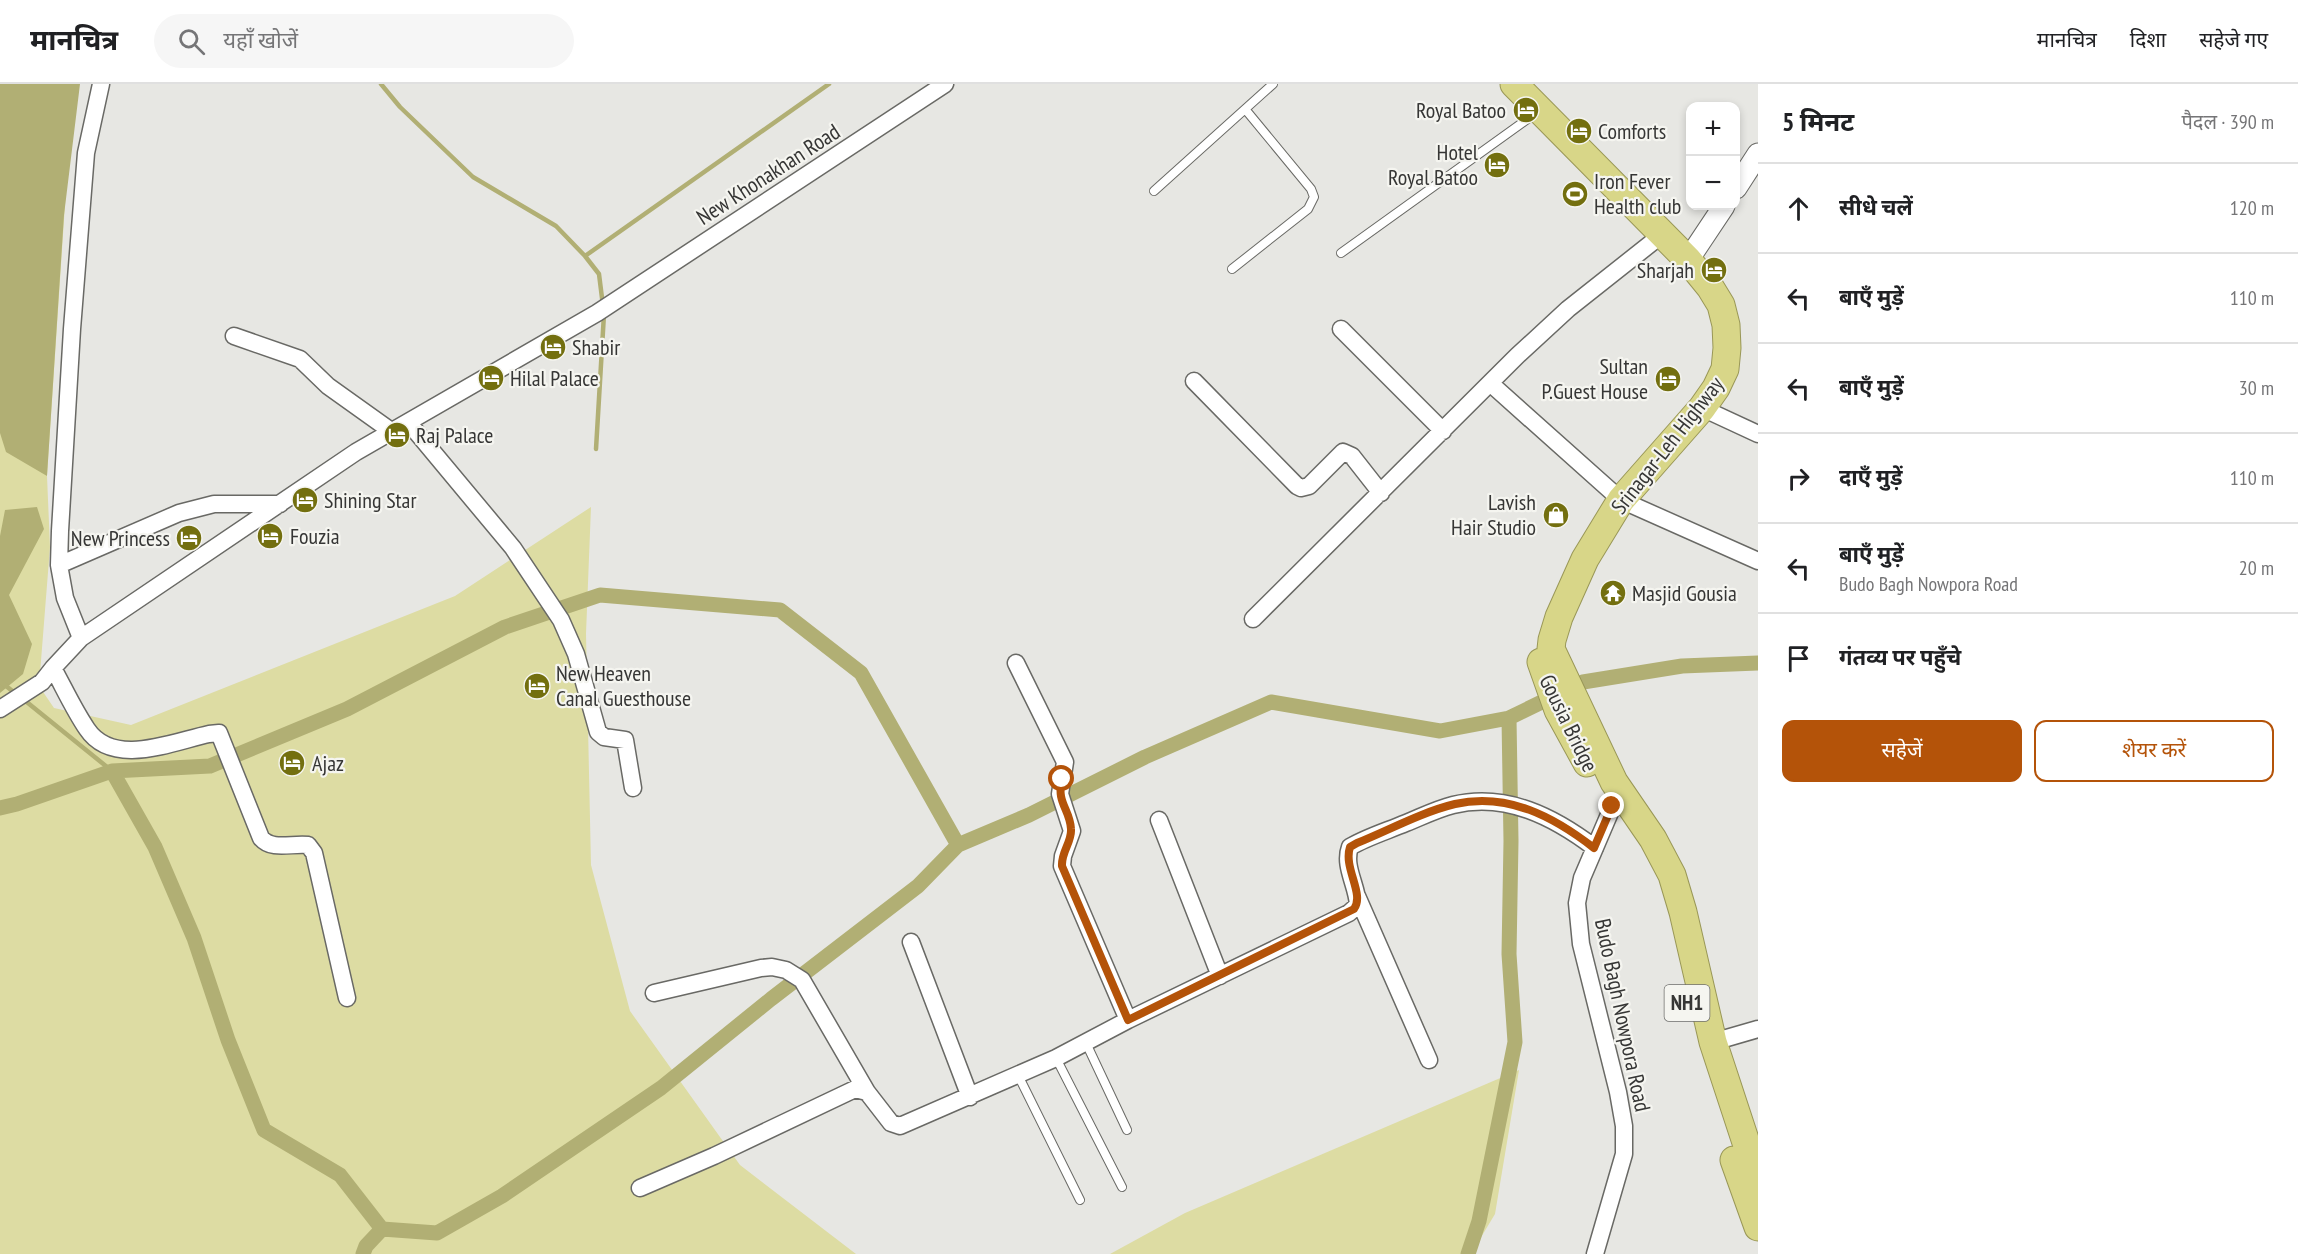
<!DOCTYPE html>
<html lang="hi">
<meta charset="utf-8">
<style>
:root{--surface:#fff;--page:#f6f6f6;--text:#202124;--muted:#757577;--line:#e0e0e0;--accent:#b45309}
body{margin:0;font-family:"PT Sans Narrow","Noto Sans Devanagari",sans-serif;background:var(--page);color:var(--text)}
.controls{position:absolute;right:18px;top:18px;display:grid;overflow:hidden;border-radius:12px;box-shadow:0 3px 9px #0003}
.controls button{width:54px;height:54px;display:grid;place-items:center;padding:0;border:0;border-bottom:2px solid var(--line);background:var(--surface);color:var(--text);font:30px sans-serif}
.stop{position:absolute;width:18px;height:18px;margin:-14px;border:4px solid #b45309;border-radius:50%;background:#fff}
.stop.end{background:#b45309;border-color:#fff;box-shadow:0 2px 6px #0008}
.list{margin:0;padding:0;list-style:none}
h2{display:flex;justify-content:space-between;align-items:center;height:78px;margin:0;padding:0 24px;font-size:26px}
h2 small{font-size:20px;font-weight:400;color:var(--muted)}
.list li{display:grid;grid-template-columns:39px 1fr auto;gap:18px;align-items:center;box-sizing:border-box;height:90px;padding:0 24px;border-top:2px solid var(--line)}
.list b{display:block;font-size:22px;white-space:nowrap}
.list p{margin:0;font-size:20px;white-space:nowrap;color:var(--muted)}
.list em{font-size:20px;font-style:normal;color:var(--muted)}
.actions{display:flex;gap:12px;padding:18px 24px}
.actions a{flex:1;padding:14px 0;border:2px solid var(--accent);border-radius:12px;text-align:center;font-size:21px;color:var(--accent)}
.actions .main{background:var(--accent);color:#fff}
.icon{flex:none;width:33px;height:33px;fill:none;stroke:currentColor;stroke-width:2;stroke-linecap:round;stroke-linejoin:round}
.map{position:relative;flex:none;width:1758px;height:1170px;overflow:hidden}
header{display:flex;align-items:center;gap:36px;box-sizing:border-box;height:84px;padding:0 30px;background:var(--surface);border-bottom:2px solid var(--line)}
header strong{font-size:28px}
nav{display:flex;gap:33px;margin-inline-start:auto;font-size:21px}
.search{width:420px;height:54px;background:var(--page);display:flex;align-items:center;gap:15px;box-sizing:border-box;padding:0 21px;border-radius:33px;color:var(--muted);font-size:22px}
main{display:flex}
aside{flex:1;background:var(--surface)}
.map>svg:first-child{display:block}
</style>
<header>
<strong>मानचित्र</strong>
<div class="search"><svg class="icon" aria-label="search" viewBox="0 0 24 24"><circle cx="10" cy="10" r="6"/><path d="M15 15l6 6"/></svg>यहाँ खोजें</div>
<nav><a>मानचित्र</a><a>दिशा</a><a>सहेजे गए</a></nav>
</header>
<main>
<div class="map">
<svg width="1758" height="1170" viewBox="0 0 1758 1170">
<rect width="100%" height="100%" fill="#e7e7e3"/>
<path fill="#dddca3" d="M 0,0 L 73,0 L 47,392 L 50,463 L 39,602 L 54,624 L 131,641 L 455,512 L 591,423 L 586,550 L 591,781 L 630,927 L 740,1081 L 856,1170 L 0,1170 Z
M 1519,986 L 1495,1130 L 1471,1170 L 1110,1170 L 1185,1129 Z"/>
<path fill="#b1af74" d="M 0,0 L 80,0 L 64,131 L 47,392 L 6,368 L 0,349 Z
M 37,423 L 44,445 L 9,511 L 32,560 L 23,590 L 0,609 L 0,452 L 5,426 Z"/>
<g fill="none" stroke-linecap="round" stroke-linejoin="round">
<path stroke="#b1af74" stroke-width="4.5" d="M 381,0 L 400,23 L 473,93 L 556,142 L 585,172 L 599,190 L 603,222
M 585,172 L 829,0
M 596,365 L 604,230
M 0,597 L 16,610
M 23,615 L 112,687"/>
<path stroke="#b1af74" stroke-width="15" d="M 112,687 L 155,763 L 194,854 L 228,956 L 264,1046 L 340,1091 L 382,1145
M 0,724 L 17,720 L 112,687 L 210,682 L 347,625 L 505,543 L 600,511 L 780,526 L 861,589 L 958,761
M 363,1170 L 366,1162 L 382,1145 L 437,1149 L 502,1112 L 661,1004 L 771,915 L 918,802 L 958,761 L 1029,731 L 1145,673 L 1271,618 L 1440,647 L 1509,634 L 1583,598 L 1682,582 L 1758,579
M 1468,1170 L 1479,1137 L 1515,958 L 1509,870 L 1511,757 L 1509,634"/>
<defs>
<path id="service" d="M 1154,107 L 1273,0
M 1341,169 L 1536,29
M 1232,185 L 1308,125 L 1314,113 L 1311,105 L 1245,25
M 1086,959 L 1127,1046
M 1056,974 L 1122,1103
M 1018,991 L 1080,1116"/>
<path id="minor" d="M 1341,245 L 1443,347
M 234,252 L 300,275 L 328,302 L 391,347
M 1194,297 L 1297,402 L 1301,404 L 1309,402 L 1343,368 L 1352,372 L 1381,409
M 1490,299 L 1621,416 L 1758,477
M 1702,324 L 1758,350
M 408,338 L 513,464 L 561,536 L 576,570 L 598,648 L 604,653 L 625,656 L 633,704
M 59,481 L 179,429 L 214,420 L 280,420
M 1253,535 L 1517,272 L 1568,225 L 1664,149
M 81,554 L 65,514 L 59,481 L 60,447 L 72,245 L 86,69 L 101,0
M 1016,579 L 1065,678 L 1060,710 L 1072,747 L 1063,772 L 1062,782 L 1128,936
M 53,584 C 64,604 74,626 87,645 C 113,684 172,658 209,650 L 219,649 L 261,754 C 272,767 292,759 308,761 L 314,769 L 347,914
M 0,625 L 42,598 L 53,584 L 81,554 L 356,368 L 597,229 L 945,0
M 1159,736 L 1220,892
M 1357,812 L 1429,976
M 911,858 L 970,1013
M 654,909 L 761,884 L 772,883 L 786,886 L 802,896 L 867,1008 L 891,1039 L 900,1042 L 1056,974 L 1128,936 L 1349,829 L 1358,821 C 1357,801 1343,782 1350,763 C 1367,753 1387,747 1406,739 C 1421,733 1437,725 1453,721 C 1506,708 1554,733 1595,764
M 1713,958 L 1758,945
M 640,1104 L 714,1072 L 855,1005 L 867,1008
M 1595,1170 L 1624,1070 L 1624,1042 L 1618,1008 L 1581,860 L 1577,819 L 1582,794 L 1620,705"/>
<path id="tertiary" d="M 1736,104 L 1758,70
M 1688,176 L 1724,122"/>
<path id="trunk" d="M 1514,0 L 1688,176 L 1710,203 L 1721,221 L 1726,241 L 1727,264 L 1725,285 L 1716,304 L 1702,324 L 1621,416 L 1585,475 L 1559,533 L 1552,556 L 1551,565 L 1614,698 L 1653,755 L 1672,791 L 1683,828 L 1713,958 L 1758,1095
M 1541,578 L 1558,626 L 1587,679
M 1734,1076 L 1758,1143"/>
</defs>
<use href="#service" stroke="#696965" stroke-width="10"/>
<use href="#minor" stroke="#696965" stroke-width="19"/>
<use href="#tertiary" stroke="#696965" stroke-width="23"/>
<use href="#trunk" stroke="#999757" stroke-width="29"/>
<use href="#service" stroke="#fff" stroke-width="8"/>
<use href="#minor" stroke="#fff" stroke-width="16"/>
<use href="#tertiary" stroke="#fff" stroke-width="21"/>
<use href="#trunk" stroke="#d8d688" stroke-width="27"/>
</g>
<g fill="none" stroke-linecap="round" stroke-linejoin="round">
<path stroke="#b45309" stroke-width="8" d="M 1062,695 C 1056,719 1070,725 1071,745 C 1072,758 1061,768 1062,782 L 1128,936 L 1354,825 C 1365,810 1343,784 1350,763 L 1357,759 C 1389,746 1422,728 1455,720 C 1508,708 1554,733 1594,764 L 1612,722"/>
</g>
<defs>
<symbol id="hotel-disc" viewBox="-11 -11 22 22"><circle r="9.5" fill="#736f0f" stroke="#f5f5f0"/><path d="M-6-4.5h1.5V1H6V5H4.5V3h-9V5H-6ZM-4 0a1.8 1.8 0 1 1 3.6 0ZM.5 0V-2.5h3Q6-2.5 6 0Z" fill="#fff"/></symbol>
<symbol id="stadium-disc" viewBox="-11 -11 22 22"><circle r="9.5" fill="#736f0f" stroke="#f5f5f0"/><path d="M0-5a6.5 5 0 1 0 0 10a6.5 5 0 1 0 0-10ZM-3.5-1.8h7v3.6h-7Z" fill="#fff"/></symbol>
<symbol id="shop-disc" viewBox="-11 -11 22 22"><circle r="9.5" fill="#736f0f" stroke="#f5f5f0"/><path d="M-5-2.5h2.3a2.7 3.5 0 0 1 5.4 0H5L5.5 6h-11ZM-1.5-2.5h3a1.5 2.3 0 0 0-3 0Z" fill="#fff"/></symbol>
<symbol id="temple-disc" viewBox="-11 -11 22 22"><circle r="9.5" fill="#736f0f" stroke="#f5f5f0"/><path d="M0-6L5-2H3V0L6.5 2.5H4V6H1.5V3h-3V6H-4V2.5H-6.5L-3 0V-2H-5Z" fill="#fff"/></symbol>
</defs>
<g fill-rule="evenodd">
<use href="#hotel-disc" x="1511" y="11" width="30" height="30"/>
<use href="#hotel-disc" x="1564" y="32" width="30" height="30"/>
<use href="#hotel-disc" x="1482" y="66" width="30" height="30"/>
<use href="#stadium-disc" x="1560" y="95" width="30" height="30"/>
<use href="#hotel-disc" x="1699" y="171" width="30" height="30"/>
<use href="#hotel-disc" x="538" y="248" width="30" height="30"/>
<use href="#hotel-disc" x="476" y="279" width="30" height="30"/>
<use href="#hotel-disc" x="1653" y="280" width="30" height="30"/>
<use href="#hotel-disc" x="382" y="336" width="30" height="30"/>
<use href="#hotel-disc" x="290" y="401" width="30" height="30"/>
<use href="#shop-disc" x="1541" y="416" width="30" height="30"/>
<use href="#hotel-disc" x="255" y="437" width="30" height="30"/>
<use href="#hotel-disc" x="174" y="439" width="30" height="30"/>
<use href="#temple-disc" x="1598" y="494" width="30" height="30"/>
<use href="#hotel-disc" x="522" y="587" width="30" height="30"/>
<use href="#hotel-disc" x="277" y="664" width="30" height="30"/>
</g>
<g text-anchor="middle" stroke-width="4.5" stroke-linejoin="round" paint-order="stroke">
<rect fill="#f5f5f0" stroke="#6f6f6d" stroke-width="1.5" x="1664.5" y="901" width="45" height="36" rx="4.5"/>
<g font-size="21" font-weight="bold" fill="#363635">
<text x="1687" y="926">NH1</text>
</g>
<g font-size="22" fill="#363635" stroke="#f5f5f0" text-anchor="start">
<text x="1506" y="34" text-anchor="end">Royal Batoo</text>
<text x="1598" y="55">Comforts</text>
<text x="1478" y="76" text-anchor="end">Hotel<tspan x="1478" dy="25">Royal Batoo</tspan></text>
<text x="1594" y="105">Iron Fever<tspan x="1594" dy="25">Health club</tspan></text>
<text x="1694" y="194" text-anchor="end">Sharjah</text>
<text x="572" y="271">Shabir</text>
<text x="1648" y="290" text-anchor="end">Sultan<tspan x="1648" dy="25">P.Guest House</tspan></text>
<text x="510" y="302">Hilal Palace</text>
<text x="416" y="359">Raj Palace</text>
<text x="324" y="424">Shining Star</text>
<text x="1536" y="426" text-anchor="end">Lavish<tspan x="1536" dy="25">Hair Studio</tspan></text>
<text x="290" y="460">Fouzia</text>
<text x="170" y="462" text-anchor="end">New Princess</text>
<text x="1632" y="517">Masjid Gousia</text>
<text x="556" y="597">New Heaven<tspan x="556" dy="25">Canal Guesthouse</tspan></text>
<text x="312" y="687">Ajaz</text>
</g>
<g font-size="22" fill="#363635" stroke="#f5f5f0">
<text transform="translate(768 90) rotate(-33)" y="8">New Khonakhan Road</text>
<text transform="translate(1667 361) rotate(-52)" y="8">Srinagar-Leh Highway</text>
<text transform="translate(1569 639) rotate(64)" y="8">Gousia Bridge</text>
<text transform="translate(1623 931) rotate(78)" y="8">Budo Bagh Nowpora Road</text>
</g>
</g>
</svg>
<div class="controls">
<button>+</button>
<button>−</button>
</div>
<div class="stop" style="left:1062px;top:695px"></div>
<div class="stop end" style="left:1612px;top:722px"></div>
</div>
<aside>
<h2>5 मिनट<small>पैदल · 390 m</small></h2>
<ul class="list">
<li><svg class="icon" aria-label="ahead" viewBox="0 0 24 24"><path d="M12 20V5M6 11l6-6 6 6"/></svg><div><b>सीधे चलें</b></div><em>120 m</em></li>
<li><svg class="icon" aria-label="left" viewBox="0 0 24 24"><path d="M17 20v-9H6M10 6l-5 5 5 5"/></svg><div><b>बाएँ मुड़ें</b></div><em>110 m</em></li>
<li><svg class="icon" aria-label="left" viewBox="0 0 24 24"><path d="M17 20v-9H6M10 6l-5 5 5 5"/></svg><div><b>बाएँ मुड़ें</b></div><em>30 m</em></li>
<li><svg class="icon" aria-label="right" viewBox="0 0 24 24"><path d="M7 20v-9h11M14 6l5 5-5 5"/></svg><div><b>दाएँ मुड़ें</b></div><em>110 m</em></li>
<li><svg class="icon" aria-label="left" viewBox="0 0 24 24"><path d="M17 20v-9H6M10 6l-5 5 5 5"/></svg><div><b>बाएँ मुड़ें</b><p>Budo Bagh Nowpora Road</p></div><em>20 m</em></li>
<li><svg class="icon" aria-label="arrive" viewBox="0 0 24 24"><path d="M6 21V4h12l-3 4 3 4H6"/></svg><div><b>गंतव्य पर पहुँचे</b></div></li>
</ul>
<div class="actions"><a class="main">सहेजें</a><a>शेयर करें</a></div>
</aside>
</main>
